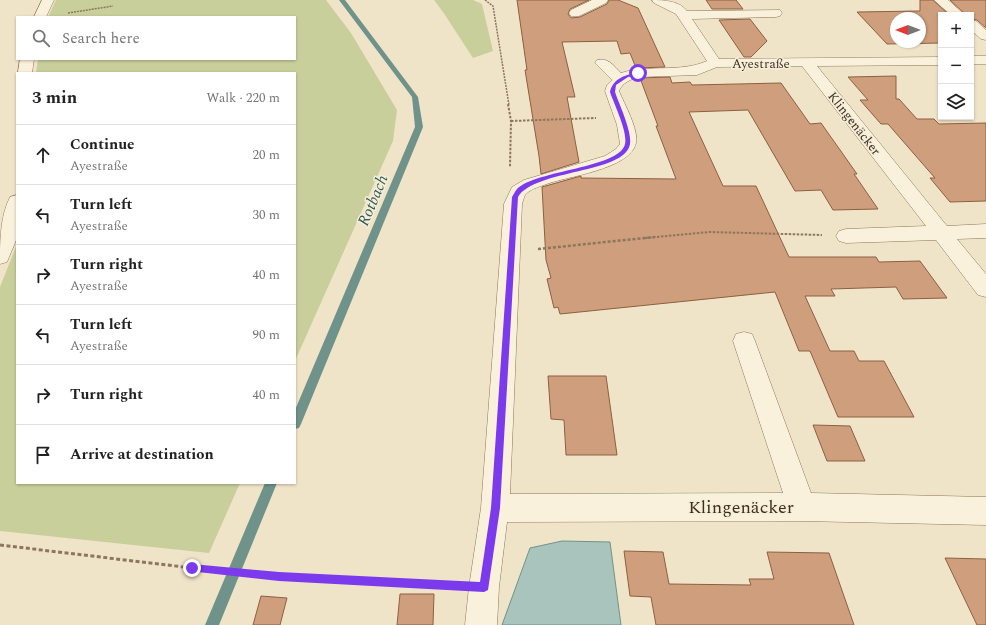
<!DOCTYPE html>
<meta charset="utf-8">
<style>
:root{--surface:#fff;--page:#f6f6f6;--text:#222;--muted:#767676;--line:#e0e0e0}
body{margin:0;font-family:Spectral,serif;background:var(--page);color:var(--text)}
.controls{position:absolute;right:12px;top:12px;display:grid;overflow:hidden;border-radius:0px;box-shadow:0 1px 3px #0004}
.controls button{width:36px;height:36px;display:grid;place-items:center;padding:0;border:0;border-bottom:1px solid var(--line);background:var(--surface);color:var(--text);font:20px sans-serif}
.compass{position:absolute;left:890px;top:12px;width:36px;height:36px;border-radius:50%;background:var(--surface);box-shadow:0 1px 3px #0004;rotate:270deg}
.stop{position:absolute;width:12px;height:12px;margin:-9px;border:3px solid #7c3aed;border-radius:50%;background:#fff}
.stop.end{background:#7c3aed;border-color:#fff;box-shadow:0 1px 4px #0008}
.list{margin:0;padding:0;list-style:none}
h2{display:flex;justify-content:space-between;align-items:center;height:52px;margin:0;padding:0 16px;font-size:17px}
h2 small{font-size:13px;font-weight:400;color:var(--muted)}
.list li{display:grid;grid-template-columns:26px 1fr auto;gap:12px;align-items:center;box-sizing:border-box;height:60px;padding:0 16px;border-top:1px solid var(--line)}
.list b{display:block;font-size:15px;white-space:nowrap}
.list p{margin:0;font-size:13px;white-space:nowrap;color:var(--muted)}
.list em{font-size:13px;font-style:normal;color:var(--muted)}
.icon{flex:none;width:22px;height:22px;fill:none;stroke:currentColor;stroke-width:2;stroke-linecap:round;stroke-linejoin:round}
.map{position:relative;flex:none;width:986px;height:625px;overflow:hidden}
.search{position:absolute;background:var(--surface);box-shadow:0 1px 3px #0004;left:16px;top:16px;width:280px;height:44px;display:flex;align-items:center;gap:10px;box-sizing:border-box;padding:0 14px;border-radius:0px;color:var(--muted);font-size:15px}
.panel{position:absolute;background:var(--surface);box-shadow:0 1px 3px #0004;left:16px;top:72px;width:280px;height:412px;border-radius:0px}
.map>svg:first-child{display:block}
</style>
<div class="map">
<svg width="986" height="625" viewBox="0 0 986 625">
<rect width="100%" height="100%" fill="#f0e4c8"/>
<path fill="#c9cf9b" d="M 56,0 L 326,0 L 351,33 L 397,110 L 393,141 L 295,361 L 295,73 L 36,73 L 38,59 L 295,59 L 295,17 L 48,17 Z
M 434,0 L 473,0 L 482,4 L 493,51 L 473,58 L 443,12 Z
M 17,244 L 17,483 L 240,483 L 209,553 L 0,531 L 0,287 Z"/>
<path fill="#a9c4bc" stroke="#6f938a" d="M 562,541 L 610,542 L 621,625 L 502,625 L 530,548 Z"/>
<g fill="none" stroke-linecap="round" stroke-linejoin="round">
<path fill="#6f938a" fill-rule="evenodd" d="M 339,0 L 345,0 L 418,97 L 423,127 L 301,424 L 299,428 L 295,429 L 295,410 L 415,127 L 412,97 Z
M 265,483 L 277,483 L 219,625 L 205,625 Z"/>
</g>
<path fill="#cf9f7d" stroke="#8d5f41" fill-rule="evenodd" d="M 517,0 L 589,0 L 570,9 L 568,14 L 571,18 L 580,17 L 607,4 L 609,0 L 618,0 L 638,8 L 665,67 L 636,68 L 630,53 L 621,54 L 617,41 L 562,42 L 575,97 L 567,97 L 579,162 L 541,174 L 539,156 L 525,70 L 527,70 Z
M 706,0 L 736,0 L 743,9 L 712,9 Z
M 920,0 L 933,0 L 949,15 L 941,15 L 941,43 L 887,44 L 857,12 L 920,11 ZM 896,18 L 920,18 L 920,42 L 896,42 Z
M 950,0 L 986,0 L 986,28 L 977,20 L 971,19 L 971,15 L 966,15 Z
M 750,19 L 767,41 L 751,57 L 744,57 L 719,20 Z
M 896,76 L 896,99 L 899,99 L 917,119 L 934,119 L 939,124 L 986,123 L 986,201 L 950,202 L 930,178 L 935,178 L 888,124 L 881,124 L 860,100 L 868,100 L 848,77 Z
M 670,77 L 672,83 L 690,82 L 692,85 L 781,83 L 810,124 L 821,123 L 857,174 L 854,174 L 878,209 L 833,210 L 821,190 L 795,191 L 748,110 L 689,112 L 723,186 L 756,186 L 789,257 L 876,257 L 879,262 L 920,261 L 947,298 L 903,299 L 896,287 L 831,289 L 835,296 L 805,296 L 830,351 L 854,351 L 859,361 L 884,361 L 914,417 L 838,417 L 810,351 L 799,351 L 775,292 L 560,314 L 558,307 L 554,308 L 547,279 L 551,278 L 546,260 L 542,187 L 581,176 L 581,178 L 676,179 L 656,126 L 658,126 L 640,78 Z
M 548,376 L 606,376 L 617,455 L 566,455 L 564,420 L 551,419 Z
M 813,425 L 850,426 L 865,461 L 827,461 Z
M 624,551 L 663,552 L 669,584 L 751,585 L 749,579 L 774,579 L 767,552 L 829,553 L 854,625 L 656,625 L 651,597 L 630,596 Z
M 945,558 L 986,559 L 986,625 L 977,625 Z
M 400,594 L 434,594 L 433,625 L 397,625 Z
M 261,596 L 287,598 L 280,625 L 253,625 Z"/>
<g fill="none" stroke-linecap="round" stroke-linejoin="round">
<defs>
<path id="minor" d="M 42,0 L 54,0 L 46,17 L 34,17 Z
M 592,0 L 608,0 L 606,3 L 579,16 L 571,16 L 569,13 L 571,10 Z
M 652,0 C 664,0 680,1 687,11 L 780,10 L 782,13 L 780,16 L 776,17 L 692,19 L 719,59 L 941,57 L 941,65 L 817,66 L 947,226 L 986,224 L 986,238 L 957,239 L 986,274 L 986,297 L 978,295 L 936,240 L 846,243 L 839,241 L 836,236 L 839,231 L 846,229 L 926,226 L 802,66 L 717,67 L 697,75 L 639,77 C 631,79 622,83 619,91 C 624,103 639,130 636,143 C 630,170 566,176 544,185 C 538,187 529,190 525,195 C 524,197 523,201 522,204 L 510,494 L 783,493 L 733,341 L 736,334 L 744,332 L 752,334 L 755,341 L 811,493 L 986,497 L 986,525 L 802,521 L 507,522 L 499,587 L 497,625 L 465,625 L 469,587 L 481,508 L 504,204 L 512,187 L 524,180 L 605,156 L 616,149 L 620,144 L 617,125 L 605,91 L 607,85 L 612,80 L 595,63 L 597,60 C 608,57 614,66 621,73 C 649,64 680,73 707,61 L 676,14 L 654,3 Z
M 934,0 L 948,0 L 965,15 L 951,15 Z
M 971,20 L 976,21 L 986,30 L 986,40 L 981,39 L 971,30 Z
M 971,56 L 986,56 L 986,64 L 971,64 Z
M 20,59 L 34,59 L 32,73 L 18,73 Z
M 17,195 L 17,238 L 7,262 L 0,264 C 0,242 0,216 10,197 Z"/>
</defs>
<use href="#minor" stroke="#8d765c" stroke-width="1"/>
<path stroke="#8d765c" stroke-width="1.5" stroke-dasharray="2 1" stroke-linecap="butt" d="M 485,0 L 493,6 L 509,105
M 68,13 L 113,6"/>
<path stroke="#8d765c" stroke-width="2" stroke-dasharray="2.5 1.5" stroke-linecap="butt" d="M 508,104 L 511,121 L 510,167
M 511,121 L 596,118
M 645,238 L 709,232 L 822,235"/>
<path stroke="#8d765c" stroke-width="2.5" stroke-dasharray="3 2" stroke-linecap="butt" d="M 538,249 L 655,237"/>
<path stroke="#8d765c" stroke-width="3" stroke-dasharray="4 2.5" stroke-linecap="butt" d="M 0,545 L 192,568 L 279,576 L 451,585"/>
<use href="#minor" fill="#faf1dc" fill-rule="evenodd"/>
</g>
<path fill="#7c3aed" d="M 638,72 L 640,74 L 628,77 L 616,85 L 615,92 C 619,104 632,131 630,144 C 625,174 535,169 518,197 L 500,508 L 488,590 L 484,592 L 279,581 L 189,571 L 187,568 L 189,565 L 192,564 L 279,572 L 480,582 L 491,508 L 512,197 C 514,194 515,191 517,189 C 536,170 620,168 625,144 C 628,132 614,104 610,92 C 613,78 626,75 638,72 Z"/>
<g text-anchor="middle" stroke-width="3" stroke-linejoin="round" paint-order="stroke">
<g font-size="13" fill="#3d2e20" stroke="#f7eed8">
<text x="761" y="68">Ayestraße</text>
<text transform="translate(855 123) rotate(52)" y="5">Klingenäcker</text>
</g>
<g font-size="16" font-style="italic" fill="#2f5d5a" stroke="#f7eed8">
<text transform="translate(372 200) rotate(-67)" y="6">Rotbach</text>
</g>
<g font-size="18" fill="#3d2e20" stroke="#f7eed8">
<text x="741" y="513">Klingenäcker</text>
</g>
</g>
</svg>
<div class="controls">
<button>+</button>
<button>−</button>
<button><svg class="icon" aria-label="layers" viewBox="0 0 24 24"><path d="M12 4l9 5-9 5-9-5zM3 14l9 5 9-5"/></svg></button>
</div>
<svg class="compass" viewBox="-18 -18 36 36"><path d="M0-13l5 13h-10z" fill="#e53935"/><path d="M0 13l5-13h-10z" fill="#767676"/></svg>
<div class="stop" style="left:638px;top:73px"></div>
<div class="stop end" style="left:192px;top:568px"></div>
<div class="search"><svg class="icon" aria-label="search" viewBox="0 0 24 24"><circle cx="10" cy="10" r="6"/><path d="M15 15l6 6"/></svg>Search here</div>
<section class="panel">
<h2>3 min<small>Walk · 220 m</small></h2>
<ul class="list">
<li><svg class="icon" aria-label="ahead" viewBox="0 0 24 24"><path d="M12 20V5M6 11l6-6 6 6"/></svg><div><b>Continue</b><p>Ayestraße</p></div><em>20 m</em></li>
<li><svg class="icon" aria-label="left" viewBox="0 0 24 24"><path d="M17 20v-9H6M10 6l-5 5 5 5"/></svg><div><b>Turn left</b><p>Ayestraße</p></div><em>30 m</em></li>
<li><svg class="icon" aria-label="right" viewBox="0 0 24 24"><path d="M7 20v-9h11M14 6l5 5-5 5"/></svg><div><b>Turn right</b><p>Ayestraße</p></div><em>40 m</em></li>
<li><svg class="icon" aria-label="left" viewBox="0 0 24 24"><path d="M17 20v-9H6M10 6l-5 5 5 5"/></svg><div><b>Turn left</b><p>Ayestraße</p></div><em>90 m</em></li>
<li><svg class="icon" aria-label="right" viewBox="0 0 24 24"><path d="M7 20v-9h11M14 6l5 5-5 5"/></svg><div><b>Turn right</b></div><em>40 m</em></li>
<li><svg class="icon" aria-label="arrive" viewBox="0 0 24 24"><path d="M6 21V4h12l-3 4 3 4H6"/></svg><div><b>Arrive at destination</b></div></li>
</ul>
</section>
</div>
